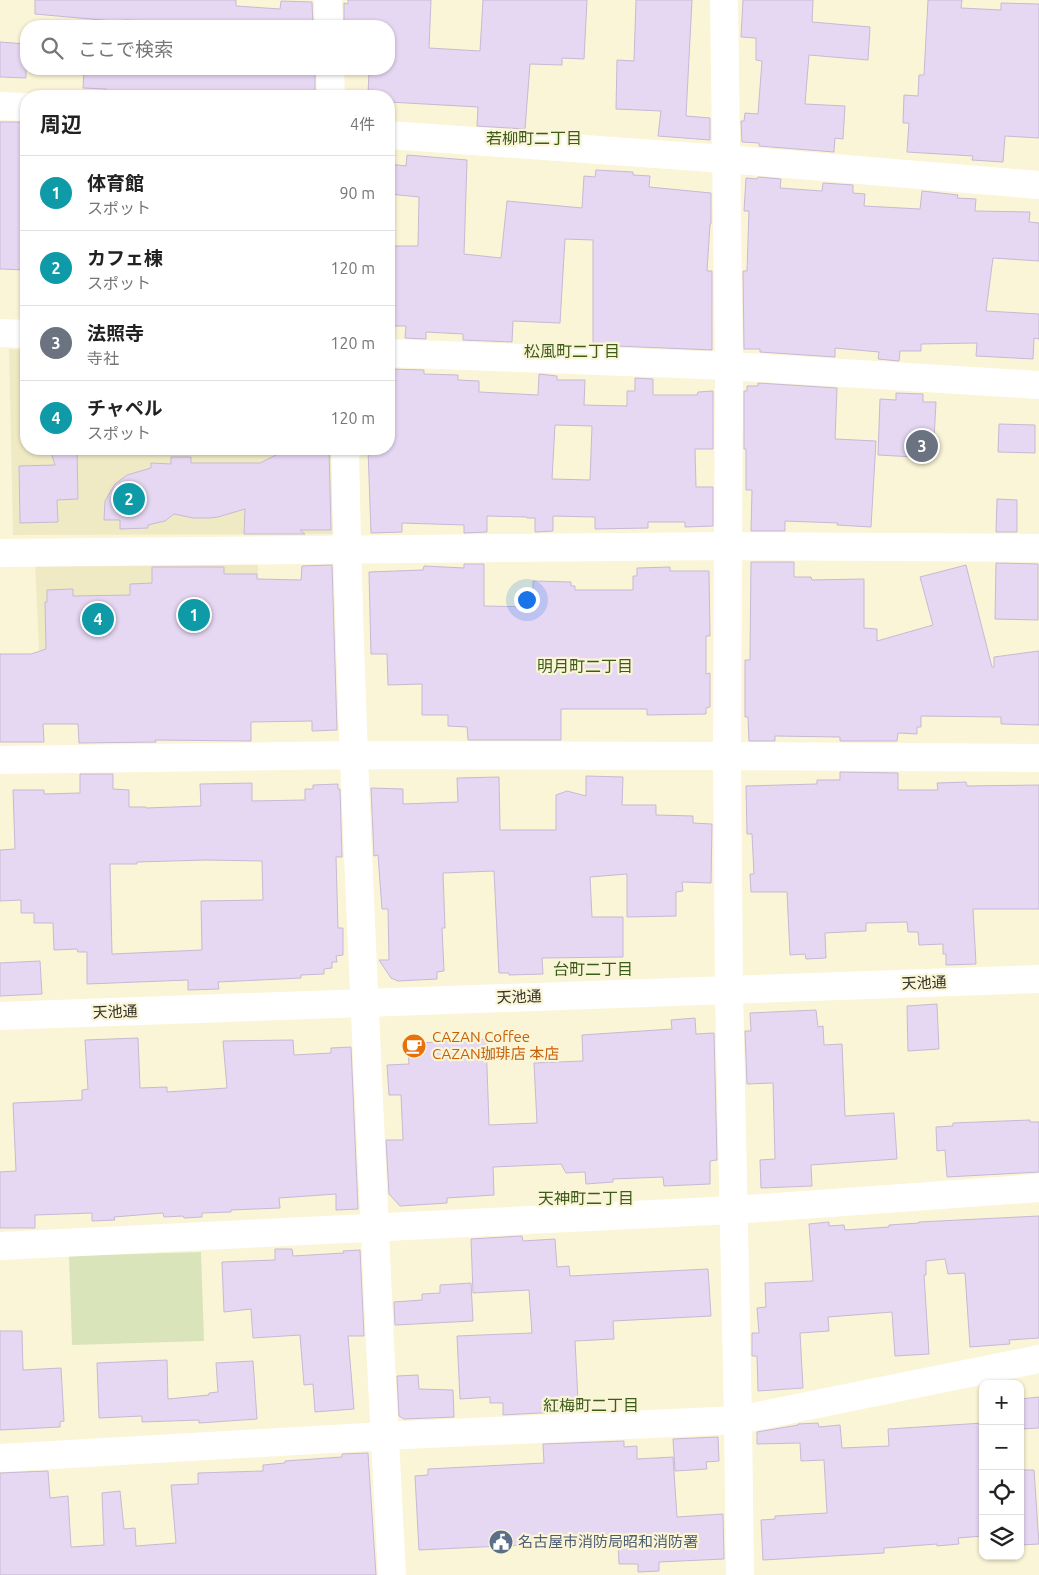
<!DOCTYPE html>
<html lang="ja">
<meta charset="utf-8">
<style>
:root{--surface:#fff;--page:#f6f6f6;--text:#222;--muted:#767676;--line:#e0e0e0;--accent:#3f6117}
body{margin:0;font-family:Ubuntu,"Noto Sans JP",sans-serif;background:var(--page);color:var(--text)}
.controls{position:absolute;right:15px;bottom:15px;display:grid;overflow:hidden;border-radius:10px;box-shadow:0 1px 4px #0004}
.controls button{width:45px;height:45px;display:grid;place-items:center;padding:0;border:0;border-bottom:1px solid var(--line);background:var(--surface);color:var(--text);font:25px sans-serif}
.you{position:absolute;left:526px;top:599px;width:18px;height:18px;margin:-12px;border:4px solid #fff;border-radius:50%;background:#1a73e8;box-shadow:0 0 0 8px #1a73e833}
.badge{display:grid;place-items:center;width:32px;height:32px;border-radius:50%;background:var(--accent);color:#fff;font-size:16px;font-weight:700}
.pin{position:absolute;translate:-50% -50%;border:2px solid #fff;box-shadow:0 1px 5px #0006}
.list{margin:0;padding:0;list-style:none}
h2{display:flex;justify-content:space-between;align-items:center;height:65px;margin:0;padding:0 20px;font-size:21px}
h2 small{font-size:16px;font-weight:400;color:var(--muted)}
.list li{display:grid;grid-template-columns:32px 1fr auto;gap:15px;align-items:center;box-sizing:border-box;height:75px;padding:0 20px;border-top:1px solid var(--line)}
.list b{display:block;font-size:19px;white-space:nowrap}
.list p{margin:0;font-size:16px;white-space:nowrap;color:var(--muted)}
.list em{font-size:16px;font-style:normal;color:var(--muted)}
.icon{flex:none;width:28px;height:28px;fill:none;stroke:currentColor;stroke-width:2;stroke-linecap:round;stroke-linejoin:round}
.map{position:relative;flex:none;width:1039px;height:1575px;overflow:hidden}
.search{position:absolute;background:var(--surface);box-shadow:0 1px 4px #0004;left:20px;top:20px;width:375px;height:55px;display:flex;align-items:center;gap:12px;box-sizing:border-box;padding:0 18px;border-radius:20px;color:var(--muted);font-size:19px}
.panel{position:absolute;background:var(--surface);box-shadow:0 1px 4px #0004;left:20px;top:90px;width:375px;height:365px;border-radius:20px}
.map>svg:first-child{display:block}
</style>
<div class="map">
<svg width="1039" height="1575" viewBox="0 0 1039 1575">
<rect width="100%" height="100%" fill="#faf5d6"/>
<path fill="#f0eac4" d="M 9,349 L 26,350 L 26,449 L 338,449 L 334,534 L 13,535 Z
M 35,562 L 258,562 L 257,651 L 161,649 L 39,651 Z"/>
<path fill="#dae4ba" d="M 201,1252 L 204,1341 L 72,1345 L 69,1256 Z"/>
<path fill="#e6d7f3" stroke="#c7b9d4" fill-rule="evenodd" d="M 35,0 L 236,0 L 236,6 L 280,9 L 281,1 L 312,2 L 313,26 L 216,26 L 180,24 L 180,22 L 124,20 L 124,22 L 35,14 Z
M 348,0 L 431,0 L 429,48 L 480,51 L 483,0 L 587,0 L 584,59 L 562,58 L 562,65 L 530,64 L 525,129 L 477,126 L 478,107 L 389,102 L 389,96 L 368,96 L 369,69 L 389,69 L 389,26 L 344,26 L 344,3 L 348,4 Z
M 636,0 L 692,0 L 686,116 L 710,118 L 710,140 L 658,136 L 661,111 L 616,109 L 617,60 L 634,61 Z
M 743,0 L 813,0 L 812,22 L 870,27 L 868,60 L 809,55 L 805,104 L 845,106 L 843,139 L 835,138 L 834,152 L 759,146 L 759,143 L 742,142 L 741,121 L 744,121 L 745,113 L 758,114 L 762,61 L 756,60 L 756,38 L 741,37 Z
M 928,0 L 962,0 L 961,8 L 1001,10 L 1001,3 L 1039,4 L 1039,138 L 1005,136 L 1003,162 L 972,160 L 973,156 L 907,152 L 909,123 L 903,123 L 904,95 L 918,96 L 919,75 L 924,75 Z
M 0,42 L 26,44 L 26,78 L 0,77 Z
M 84,69 L 315,69 L 315,96 L 194,96 L 147,93 L 146,96 L 105,96 L 106,89 L 83,88 Z
M 0,122 L 26,122 L 26,270 L 0,269 Z
M 407,155 L 467,160 L 464,254 L 501,258 L 507,201 L 582,208 L 584,176 L 595,177 L 596,170 L 633,172 L 633,175 L 650,176 L 649,187 L 711,193 L 711,224 L 710,224 L 707,271 L 712,271 L 712,350 L 593,345 L 593,240 L 565,239 L 560,323 L 513,321 L 512,342 L 463,340 L 463,334 L 426,332 L 426,339 L 405,338 L 406,326 L 389,326 L 389,246 L 418,246 L 419,197 L 389,194 L 389,164 L 406,166 Z
M 758,177 L 781,179 L 780,188 L 822,191 L 823,183 L 853,185 L 853,193 L 865,194 L 864,206 L 920,209 L 922,191 L 958,195 L 957,198 L 976,199 L 975,211 L 1030,212 L 1029,222 L 1039,223 L 1039,261 L 993,258 L 986,311 L 1039,314 L 1039,339 L 1034,338 L 1033,359 L 976,356 L 977,343 L 921,344 L 921,351 L 900,351 L 899,361 L 878,359 L 879,352 L 835,348 L 835,357 L 760,352 L 760,349 L 744,349 L 743,271 L 747,271 L 749,211 L 744,211 L 746,178 L 757,179 Z
M 389,369 L 424,370 L 424,374 L 458,375 L 458,380 L 479,381 L 479,392 L 538,395 L 539,374 L 557,376 L 557,380 L 585,380 L 584,405 L 627,406 L 627,391 L 635,391 L 635,378 L 653,379 L 653,395 L 697,395 L 698,392 L 713,391 L 713,449 L 695,449 L 696,487 L 713,487 L 713,526 L 685,527 L 685,522 L 648,522 L 648,528 L 595,529 L 595,517 L 553,516 L 553,531 L 535,532 L 535,518 L 527,518 L 527,517 L 487,516 L 487,532 L 464,533 L 464,525 L 402,523 L 402,532 L 371,533 L 368,449 L 389,449 ZM 555,425 L 592,426 L 590,480 L 552,479 Z
M 758,383 L 837,388 L 835,439 L 876,441 L 871,527 L 837,525 L 838,523 L 785,521 L 785,531 L 751,531 L 752,490 L 746,490 L 746,449 L 744,449 L 744,391 L 747,391 L 747,386 L 758,386 Z
M 896,393 L 923,394 L 923,402 L 936,402 L 933,458 L 878,455 L 880,399 L 896,400 Z
M 999,424 L 1035,425 L 1035,453 L 998,452 Z
M 50,449 L 77,449 L 78,499 L 57,500 L 58,522 L 20,523 L 19,466 L 55,465 Z
M 306,449 L 329,449 L 331,530 L 300,530 L 305,534 L 244,534 L 245,509 L 218,517 L 210,518 L 193,518 L 174,514 L 165,521 L 148,525 L 148,528 L 120,529 L 120,520 L 104,520 L 105,501 L 115,484 L 127,475 L 151,468 L 151,463 L 171,464 L 171,457 L 191,457 L 191,463 L 260,463 L 278,454 L 306,451 Z
M 997,499 L 1017,500 L 1017,532 L 996,532 Z
M 751,562 L 794,562 L 794,577 L 811,577 L 812,580 L 864,579 L 864,628 L 877,629 L 877,641 L 933,625 L 920,577 L 966,565 L 992,667 L 994,667 L 994,657 L 1039,651 L 1039,725 L 1001,724 L 1001,717 L 921,716 L 921,727 L 917,727 L 917,734 L 898,733 L 897,741 L 840,741 L 840,737 L 775,736 L 775,741 L 749,741 L 748,717 L 745,717 L 745,660 L 750,660 Z
M 996,563 L 1038,564 L 1038,620 L 995,619 Z
M 464,564 L 484,564 L 484,606 L 533,607 L 533,581 L 571,582 L 571,586 L 575,586 L 575,590 L 633,590 L 633,576 L 637,576 L 637,568 L 670,567 L 670,571 L 709,571 L 710,636 L 706,636 L 706,674 L 710,673 L 710,707 L 706,708 L 706,714 L 647,715 L 647,709 L 561,709 L 561,740 L 468,740 L 467,727 L 448,726 L 448,715 L 422,715 L 422,684 L 388,685 L 387,654 L 371,654 L 369,572 L 423,570 L 424,566 L 464,568 Z
M 332,565 L 337,730 L 312,731 L 312,721 L 251,722 L 251,741 L 155,740 L 156,742 L 79,743 L 78,724 L 43,724 L 44,742 L 0,742 L 0,654 L 31,654 L 46,649 L 45,602 L 47,602 L 47,590 L 73,589 L 73,596 L 130,595 L 130,584 L 152,583 L 152,567 L 224,567 L 224,574 L 257,574 L 257,579 L 301,580 L 302,566 Z
M 840,772 L 898,773 L 898,790 L 938,790 L 937,783 L 966,782 L 967,786 L 1039,785 L 1039,909 L 973,909 L 976,964 L 946,965 L 946,954 L 943,954 L 943,944 L 919,945 L 918,932 L 908,932 L 907,922 L 866,923 L 866,931 L 825,933 L 826,958 L 806,959 L 805,954 L 790,955 L 787,892 L 751,892 L 750,874 L 754,874 L 752,834 L 747,834 L 746,786 L 817,784 L 817,780 L 840,780 Z
M 80,774 L 113,774 L 113,789 L 129,790 L 129,807 L 146,807 L 146,808 L 201,806 L 200,784 L 252,783 L 252,801 L 305,800 L 305,789 L 313,789 L 313,785 L 338,784 L 338,789 L 340,789 L 342,857 L 336,857 L 338,928 L 343,928 L 343,955 L 336,956 L 337,962 L 332,962 L 332,968 L 324,969 L 324,974 L 301,975 L 301,978 L 218,982 L 219,989 L 188,990 L 188,980 L 87,984 L 87,952 L 78,952 L 77,949 L 54,950 L 53,923 L 34,923 L 34,913 L 21,913 L 21,900 L 0,901 L 0,850 L 15,849 L 13,790 L 44,790 L 44,794 L 80,793 ZM 206,860 L 262,861 L 263,900 L 201,901 L 202,950 L 112,954 L 110,864 L 137,864 L 137,862 Z
M 586,776 L 623,777 L 622,805 L 656,805 L 656,815 L 693,816 L 693,823 L 712,824 L 711,883 L 682,882 L 683,891 L 676,892 L 676,916 L 627,917 L 627,874 L 590,877 L 592,917 L 623,917 L 623,957 L 542,958 L 543,974 L 509,975 L 509,973 L 499,973 L 494,871 L 443,873 L 445,928 L 442,928 L 444,971 L 437,972 L 437,979 L 398,981 L 391,978 L 379,960 L 389,960 L 388,909 L 382,909 L 378,855 L 374,856 L 371,788 L 403,789 L 403,804 L 458,802 L 457,778 L 499,777 L 500,830 L 556,830 L 556,795 L 567,791 L 586,796 Z
M 40,961 L 42,994 L 0,996 L 0,963 Z
M 937,1004 L 939,1049 L 908,1051 L 907,1006 Z
M 816,1010 L 818,1027 L 823,1026 L 824,1045 L 842,1044 L 845,1116 L 894,1113 L 897,1159 L 811,1165 L 812,1186 L 761,1188 L 760,1160 L 775,1159 L 773,1083 L 747,1084 L 745,1031 L 751,1031 L 750,1013 Z
M 695,1018 L 696,1034 L 714,1033 L 717,1160 L 710,1161 L 710,1184 L 664,1186 L 663,1177 L 613,1179 L 613,1182 L 586,1184 L 585,1172 L 566,1173 L 561,1164 L 493,1167 L 494,1195 L 447,1198 L 447,1203 L 400,1206 L 389,1194 L 386,1140 L 403,1140 L 401,1095 L 389,1095 L 387,1065 L 409,1064 L 408,1050 L 420,1049 L 420,1043 L 486,1039 L 489,1125 L 537,1123 L 534,1063 L 583,1061 L 582,1035 L 672,1029 L 671,1020 Z
M 138,1038 L 140,1088 L 167,1087 L 167,1092 L 227,1088 L 223,1041 L 293,1040 L 294,1055 L 331,1053 L 331,1048 L 351,1047 L 358,1209 L 336,1210 L 336,1194 L 279,1198 L 280,1208 L 231,1210 L 231,1212 L 202,1213 L 202,1217 L 184,1218 L 183,1216 L 164,1217 L 163,1213 L 114,1217 L 115,1220 L 92,1221 L 92,1213 L 35,1215 L 35,1228 L 0,1228 L 0,1172 L 16,1171 L 13,1103 L 82,1100 L 82,1090 L 88,1089 L 85,1040 Z
M 1030,1120 L 1030,1122 L 1039,1122 L 1039,1172 L 947,1177 L 945,1150 L 937,1151 L 936,1127 L 953,1126 L 953,1123 Z
M 1039,1216 L 1039,1338 L 1009,1340 L 1010,1344 L 970,1347 L 965,1273 L 948,1274 L 945,1259 L 926,1261 L 926,1275 L 924,1275 L 929,1354 L 895,1356 L 892,1312 L 828,1317 L 829,1331 L 800,1333 L 803,1388 L 758,1391 L 757,1356 L 752,1356 L 752,1333 L 759,1333 L 757,1308 L 766,1307 L 765,1283 L 813,1281 L 809,1224 L 829,1222 L 829,1226 L 844,1225 L 845,1230 L 889,1227 L 889,1225 L 919,1223 L 919,1222 Z
M 522,1236 L 523,1241 L 555,1239 L 557,1267 L 569,1266 L 570,1276 L 708,1269 L 711,1316 L 613,1321 L 614,1339 L 575,1341 L 578,1401 L 557,1403 L 557,1412 L 503,1415 L 503,1403 L 490,1403 L 490,1397 L 460,1399 L 457,1336 L 532,1333 L 529,1290 L 473,1293 L 471,1239 Z
M 275,1249 L 292,1249 L 293,1256 L 344,1253 L 343,1251 L 360,1250 L 364,1336 L 348,1336 L 354,1409 L 315,1412 L 313,1384 L 304,1385 L 300,1335 L 253,1338 L 251,1309 L 224,1312 L 222,1262 L 275,1260 Z
M 471,1283 L 473,1321 L 395,1325 L 394,1302 L 422,1300 L 422,1294 L 440,1293 L 440,1285 Z
M 0,1331 L 22,1331 L 23,1370 L 61,1368 L 64,1421 L 60,1422 L 60,1427 L 0,1430 Z
M 167,1360 L 168,1399 L 209,1395 L 209,1393 L 218,1392 L 216,1363 L 253,1361 L 257,1419 L 199,1423 L 199,1420 L 142,1422 L 142,1416 L 99,1418 L 97,1363 Z
M 418,1375 L 419,1389 L 453,1390 L 454,1417 L 404,1419 L 399,1416 L 397,1376 Z
M 1039,1397 L 1039,1428 L 1020,1429 L 1020,1399 Z
M 818,1423 L 819,1427 L 840,1425 L 842,1448 L 889,1446 L 888,1429 L 983,1423 L 983,1536 L 958,1538 L 959,1544 L 937,1546 L 937,1544 L 884,1548 L 884,1553 L 763,1560 L 761,1520 L 775,1519 L 775,1516 L 827,1513 L 824,1460 L 801,1461 L 800,1443 L 757,1444 L 757,1432 L 798,1425 L 798,1424 Z
M 718,1437 L 719,1461 L 706,1462 L 707,1469 L 675,1471 L 673,1439 Z
M 624,1441 L 624,1447 L 637,1446 L 637,1459 L 673,1457 L 677,1517 L 723,1514 L 724,1559 L 659,1562 L 659,1571 L 638,1572 L 638,1564 L 619,1564 L 618,1542 L 605,1543 L 605,1541 L 419,1550 L 415,1476 L 428,1475 L 428,1469 L 544,1463 L 543,1444 Z
M 368,1453 L 376,1575 L 0,1575 L 0,1473 L 48,1471 L 50,1498 L 68,1496 L 71,1547 L 104,1545 L 102,1493 L 120,1491 L 124,1529 L 135,1528 L 136,1546 L 176,1543 L 171,1485 L 198,1484 L 198,1473 L 263,1471 L 263,1465 L 285,1463 L 285,1461 L 342,1457 L 342,1454 Z
M 1020,1470 L 1034,1470 L 1039,1544 L 1020,1545 Z"/>
<g fill="none" stroke-linecap="round" stroke-linejoin="round">
<path stroke="#fff" stroke-width="28" d="M 328,0 L 329,26
M 724,0 L 729,366 L 727,756 L 729,990 L 738,1420 L 740,1575
M 330,69 L 331,96
M 0,106 L 26,107
M 389,135 L 725,159 L 1039,185
M 0,333 L 26,334
M 389,353 L 729,366 L 1039,385
M 345,449 C 349,666 359,883 369,1100 C 376,1258 383,1417 392,1575
M 0,553 L 728,546 L 1039,548
M 0,760 L 354,755 L 727,756 L 1039,758
M 0,1246 L 734,1210 L 1039,1188
M 0,1458 L 384,1436 L 738,1420 L 1039,1359"/>
<path stroke="#fff" stroke-width="28" d="M 0,1016 L 1039,979"/>
</g>
<defs>
<symbol id="cafe-disc" viewBox="-11 -11 22 22"><circle r="9.5" fill="#e8710a" stroke="#faf5d6"/><path d="M-5.5-4.5H6V0H3Q3 3.5 0 3.5H-2.5Q-5.5 3.5-5.5 0ZM3-3.2v2h1.7v-2ZM-6 4.5H4V6H-6Z" fill="#fff"/></symbol>
<symbol id="civic-disc" viewBox="-11 -11 22 22"><circle r="9.5" fill="#5c6f8a" stroke="#faf5d6"/><path d="M-.6-6.5H3V-4.5H.6V-3L4-1V1h2V6H-6V1h2V-1L-.6-3ZM-1.2 2.5V6h2.4V2.5Z" fill="#fff"/></symbol>
</defs>
<g fill-rule="evenodd">
<use href="#cafe-disc" x="400" y="1032" width="28" height="28"/>
<use href="#civic-disc" x="487" y="1528" width="28" height="28"/>
</g>
<g text-anchor="middle" stroke-width="4.5" stroke-linejoin="round" paint-order="stroke">
<g font-size="15" fill="#363429" stroke="#faf5d6">
<text transform="translate(924 983) rotate(-2)" y="5">天池通</text>
<text transform="translate(519 997) rotate(-2)" y="5">天池通</text>
<text transform="translate(115 1012) rotate(-2)" y="5">天池通</text>
</g>
<g font-size="15" fill="#c56008" stroke="#faf5d6" text-anchor="start">
<text x="432" y="1042">CAZAN Coffee<tspan x="432" dy="17">CAZAN珈琲店 本店</tspan></text>
</g>
<g font-size="15" fill="#4e5e75" stroke="#faf5d6" text-anchor="start">
<text x="518" y="1547">名古屋市消防局昭和消防署</text>
</g>
<g font-size="16" fill="#3d5c1a" stroke="#faf5d6">
<text x="534" y="144">若柳町二丁目</text>
<text x="572" y="357">松風町二丁目</text>
<text x="585" y="672">明月町二丁目</text>
<text x="593" y="975">台町二丁目</text>
<text x="586" y="1204">天神町二丁目</text>
<text x="591" y="1411">紅梅町二丁目</text>
</g>
</g>
</svg>
<div class="controls">
<button>+</button>
<button>−</button>
<button><svg class="icon" aria-label="locate" viewBox="0 0 24 24"><circle cx="12" cy="12" r="6"/><path d="M12 2v4M12 18v4M2 12h4M18 12h4"/></svg></button>
<button><svg class="icon" aria-label="layers" viewBox="0 0 24 24"><path d="M12 4l9 5-9 5-9-5zM3 14l9 5 9-5"/></svg></button>
</div>
<div class="you"></div>
<div class="pin badge" style="left:194px;top:615px;background:#0f9aa8">1</div>
<div class="pin badge" style="left:129px;top:499px;background:#0f9aa8">2</div>
<div class="pin badge" style="left:922px;top:446px;background:#6b7280">3</div>
<div class="pin badge" style="left:98px;top:619px;background:#0f9aa8">4</div>
<div class="search"><svg class="icon" aria-label="search" viewBox="0 0 24 24"><circle cx="10" cy="10" r="6"/><path d="M15 15l6 6"/></svg>ここで検索</div>
<section class="panel">
<h2>周辺<small>4件</small></h2>
<ul class="list">
<li><span class="badge" style="background:#0f9aa8">1</span><div><b>体育館</b><p>スポット</p></div><em>90 m</em></li>
<li><span class="badge" style="background:#0f9aa8">2</span><div><b>カフェ棟</b><p>スポット</p></div><em>120 m</em></li>
<li><span class="badge" style="background:#6b7280">3</span><div><b>法照寺</b><p>寺社</p></div><em>120 m</em></li>
<li><span class="badge" style="background:#0f9aa8">4</span><div><b>チャペル</b><p>スポット</p></div><em>120 m</em></li>
</ul>
</section>
</div>
